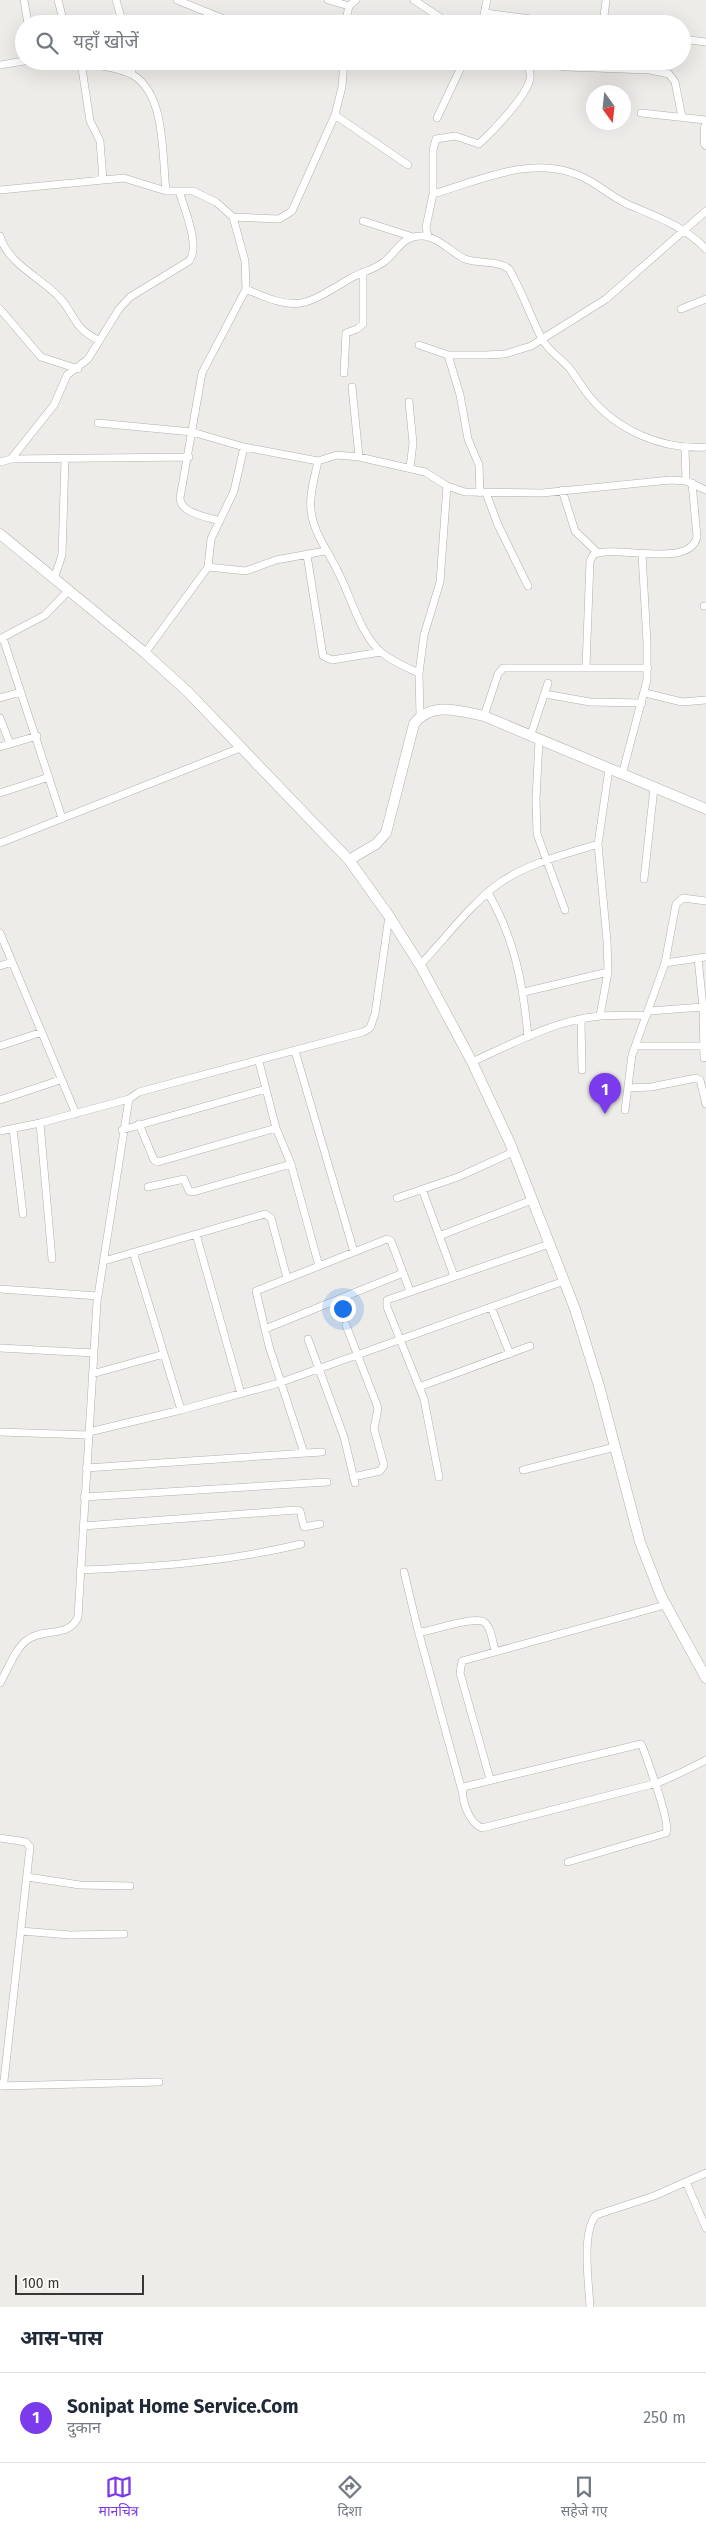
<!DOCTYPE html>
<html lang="hi">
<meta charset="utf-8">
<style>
:root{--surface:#fff;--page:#f6f6f7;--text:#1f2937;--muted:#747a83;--line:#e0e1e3;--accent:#7c3aed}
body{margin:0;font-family:"Fira Sans","Noto Sans Devanagari",sans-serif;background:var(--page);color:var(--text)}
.compass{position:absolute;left:586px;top:85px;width:45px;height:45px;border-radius:50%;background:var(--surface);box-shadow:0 5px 20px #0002;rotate:165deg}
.scale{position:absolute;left:15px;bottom:12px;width:129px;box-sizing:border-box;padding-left:5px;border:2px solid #373735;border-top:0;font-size:14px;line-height:18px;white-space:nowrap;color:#373735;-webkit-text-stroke:4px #fbfaf5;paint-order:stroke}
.you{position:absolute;left:342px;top:1308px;width:18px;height:18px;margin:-12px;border:4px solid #fff;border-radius:50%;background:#1a73e8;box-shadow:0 0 0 8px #1a73e833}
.badge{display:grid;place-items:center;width:32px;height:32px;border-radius:50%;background:var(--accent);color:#fff;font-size:16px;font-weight:700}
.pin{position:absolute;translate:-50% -41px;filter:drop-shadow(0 1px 2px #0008)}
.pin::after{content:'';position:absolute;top:26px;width:18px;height:15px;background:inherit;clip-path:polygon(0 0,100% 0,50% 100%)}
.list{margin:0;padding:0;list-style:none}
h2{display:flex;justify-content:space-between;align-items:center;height:65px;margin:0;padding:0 20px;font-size:21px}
h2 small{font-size:16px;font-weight:400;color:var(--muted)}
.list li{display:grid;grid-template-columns:32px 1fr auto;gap:15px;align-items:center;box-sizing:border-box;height:90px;padding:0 20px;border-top:1px solid var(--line)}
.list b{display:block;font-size:19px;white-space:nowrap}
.list p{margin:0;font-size:16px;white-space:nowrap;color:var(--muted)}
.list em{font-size:16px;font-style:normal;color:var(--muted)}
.icon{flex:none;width:28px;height:28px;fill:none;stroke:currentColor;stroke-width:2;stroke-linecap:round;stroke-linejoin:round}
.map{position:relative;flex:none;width:706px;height:2307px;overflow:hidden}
.search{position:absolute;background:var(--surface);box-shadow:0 5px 20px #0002;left:15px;right:15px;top:15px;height:55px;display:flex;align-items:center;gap:12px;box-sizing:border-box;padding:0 18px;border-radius:28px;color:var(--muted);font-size:19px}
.sheet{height:155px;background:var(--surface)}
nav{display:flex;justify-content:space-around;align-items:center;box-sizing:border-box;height:70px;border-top:1px solid var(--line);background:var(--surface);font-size:14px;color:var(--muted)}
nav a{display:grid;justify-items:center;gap:2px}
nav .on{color:var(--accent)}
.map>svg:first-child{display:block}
</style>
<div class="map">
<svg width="706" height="2307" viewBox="0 0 706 2307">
<rect width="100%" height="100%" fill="#eeece8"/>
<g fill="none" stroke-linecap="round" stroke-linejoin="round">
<defs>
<path id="street" d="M 24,0 L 28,24
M 58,0 L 64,24
M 116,0 L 123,24
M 177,0 L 236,24
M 328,0 L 349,6
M 414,0 L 450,24
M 485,13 L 570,24
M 345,24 L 349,6 L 356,0
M 482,24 L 487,0
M 603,24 L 606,0
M 682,39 L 706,42
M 72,61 C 86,63 123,69 133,75 C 166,95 162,156 166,191
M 130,61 L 132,74
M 522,61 L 567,67 L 650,70 L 669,74 L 675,82 L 682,117
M 81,62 L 90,121 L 100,141 L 103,180
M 0,65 L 24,61
M 641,113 L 706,120
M 335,115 L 408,165
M 437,118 L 464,61
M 0,190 L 124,178 L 166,191 L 193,191 L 216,202 L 233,217 L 245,261 L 246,289 L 202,373 L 180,498 C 180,513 207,517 220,521
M 433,194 L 433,150 L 436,139 L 455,136 L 479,144 C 493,131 526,97 530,79 C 531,74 529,69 528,64
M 233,217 L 279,219 L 292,211 L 335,115 L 342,87 L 344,61
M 363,221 L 413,237
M 0,236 C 7,263 41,278 59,297 C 76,315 72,327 98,340
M 428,237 L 426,227 L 433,194 C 478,181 531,155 578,175 C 596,182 610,196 627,204 C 655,216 684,226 706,249
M 246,289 C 300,313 303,306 351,278 C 362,272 376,269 385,261 C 398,250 403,236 421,236 C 436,235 452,253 465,259 C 479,264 497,260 509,269 C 522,291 530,316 542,339 C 549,352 561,358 570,369 C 577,378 583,389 590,397 C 618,431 663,450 706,447
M 0,309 L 41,357 L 78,369
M 681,309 L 706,299
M 419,345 L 448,355 L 486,355 L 505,354 L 531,346 L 606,299 L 706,211
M 448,355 L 460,395 L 468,439 L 479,465 L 480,493
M 344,373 L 346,333 L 357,329 L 363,324 L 363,272
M 352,387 L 359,457
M 409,402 L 413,443 L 410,468
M 98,423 L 192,432 L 244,447 L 318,461 L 337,455 L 359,457 L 425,472 L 447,486 L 465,492 L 542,493 L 670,480 L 686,481 L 706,490
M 685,448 L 686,481
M 11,459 L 54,405 L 67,375 L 88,359 L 119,309 L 130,297 L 189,261 C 201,247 184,208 179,191
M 318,461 C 315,476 309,494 311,510 C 313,533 329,552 338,572 C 352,598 359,633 382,653 C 393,662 406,667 419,673
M 0,462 L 11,459 L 189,457
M 562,490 L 575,531 L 598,553
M 486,493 L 498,525 L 528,586
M 307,555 L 323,656 L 332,660 L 381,652
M 208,567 L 246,571 L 276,560 L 325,551
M 54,579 L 62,555 L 65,459
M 704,606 L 706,606
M 3,638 L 62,818
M 0,639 L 45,615 L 68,591
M 145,653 L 208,567 L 211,539 L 234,491 L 244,447
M 586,667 L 590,561 L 593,555 C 614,543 689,570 697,537 L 692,483
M 645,693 L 682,702 L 706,700
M 545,694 L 590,702 L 642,703
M 0,698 L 21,692
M 420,716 L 419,673 L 424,635 L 440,582 L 447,486
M 484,716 L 498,674 L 503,668 L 648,668
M 0,718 L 10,744
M 530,737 L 548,683
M 539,741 L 536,799 L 537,834 L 565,910
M 0,747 L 37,736
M 622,775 L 647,680 L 647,642 L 642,554
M 0,793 L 49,777
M 0,843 L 240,748
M 644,879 L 654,788
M 488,893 C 515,939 523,984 528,1037
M 0,933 L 76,1114
M 698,958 L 703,1007 L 704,1058
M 665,963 L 706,957
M 420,965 C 444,940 473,901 501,882 C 529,863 566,854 598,844
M 0,966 L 12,962
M 524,992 L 608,972
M 649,1011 L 703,1007
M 600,1016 L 608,972 L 607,941 L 598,844 L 609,769
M 581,1019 L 582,1070
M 0,1046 L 42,1032
M 636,1046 L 704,1046
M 295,1051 L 354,1252
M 259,1062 L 276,1128 L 291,1164 L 319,1266
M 472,1062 C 512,1044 557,1019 601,1016 C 616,1015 632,1015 647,1015
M 628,1088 L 651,1087 L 696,1078 L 700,1080 L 706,1104
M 0,1100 L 60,1080
M 625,1110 L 632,1055 L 665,963 L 676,904 L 683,898 L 706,901
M 40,1123 L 52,1259
M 139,1124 L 154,1160 L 158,1162 L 276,1128
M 13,1129 L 23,1214
M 122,1130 L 266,1089
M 0,1131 L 40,1123 L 129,1099
M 148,1187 L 184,1179 L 189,1191 L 193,1192 L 291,1164
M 422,1189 L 454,1276
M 397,1198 L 458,1177 L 513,1152
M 196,1234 L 241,1394
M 439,1236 L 532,1200
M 133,1252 L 181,1410
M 104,1261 L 265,1214 L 271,1218 L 287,1278
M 0,1289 L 98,1296
M 491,1307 L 510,1354
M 346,1325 L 378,1408 L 374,1429 L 384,1465 L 380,1471 L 353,1477
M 265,1329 L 403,1273
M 308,1339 L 344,1437 L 355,1483
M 0,1348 L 94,1353
M 92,1374 L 164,1354
M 419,1387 L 530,1346
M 0,1432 L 88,1435
M 89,1432 L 181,1410 L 276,1384 L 564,1281
M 304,1453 L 269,1346 L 256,1291 L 387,1239 L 391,1241 L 410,1291
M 86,1468 L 322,1452
M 523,1470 L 615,1447
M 439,1477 L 424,1399 L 387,1307 L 387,1300 L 549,1244
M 84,1497 L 327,1482
M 83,1526 L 296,1510 L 300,1511 L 304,1527 L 320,1524
M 80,1570 C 155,1567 227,1562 301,1544
M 404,1572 L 418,1630 L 422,1632 C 435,1630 474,1616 484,1622 C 491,1626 493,1644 495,1651
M 418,1630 L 462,1791
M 0,1683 C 8,1669 15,1649 27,1640 C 44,1627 68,1639 78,1617 L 97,1302 L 129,1099 L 139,1092 L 363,1032 L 370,1028 L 375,1014 L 389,916
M 490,1779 L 460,1673 L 462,1661 L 665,1605
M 0,1838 L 26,1842 L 30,1847 L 4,2081 L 0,2086
M 568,1862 L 666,1833 C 671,1822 648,1763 643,1748 L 641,1744 L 463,1787 C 461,1800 469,1823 482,1828 L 653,1784 L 655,1784 C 672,1777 689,1769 706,1760
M 27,1877 L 80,1885 L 130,1886
M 21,1931 L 70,1935 L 124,1934
M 0,2086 L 159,2082
M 686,2182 L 706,2228
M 590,2307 C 589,2284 581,2233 596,2215 L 654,2196 L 706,2173"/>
<path id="secondary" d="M 706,127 L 706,144
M 0,534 L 145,653 L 188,692 L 349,860 L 389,916 L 420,965 L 472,1062 L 510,1143 L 575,1309 L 599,1386 L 640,1542 L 661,1596 L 706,1678
M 349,860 L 376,844 L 386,833 L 414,724 C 431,701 460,711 484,716 L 706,809"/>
</defs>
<use href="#street" stroke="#b1b0ab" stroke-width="8"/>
<use href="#secondary" stroke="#b1b0ab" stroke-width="11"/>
<use href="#street" stroke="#fff" stroke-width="7"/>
<use href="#secondary" stroke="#fff" stroke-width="10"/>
</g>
</svg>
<svg class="compass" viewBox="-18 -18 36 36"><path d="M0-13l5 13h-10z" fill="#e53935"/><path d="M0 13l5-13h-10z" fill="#747a83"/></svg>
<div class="scale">100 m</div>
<div class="you"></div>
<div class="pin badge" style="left:605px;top:1114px">1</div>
<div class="search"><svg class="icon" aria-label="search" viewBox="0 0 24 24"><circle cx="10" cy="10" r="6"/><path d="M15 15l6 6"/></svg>यहाँ खोजें</div>
</div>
<section class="sheet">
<h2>आस-पास<small></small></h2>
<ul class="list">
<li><span class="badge">1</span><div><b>Sonipat Home Service.Com</b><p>दुकान</p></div><em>250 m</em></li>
</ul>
</section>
<nav>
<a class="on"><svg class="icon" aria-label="map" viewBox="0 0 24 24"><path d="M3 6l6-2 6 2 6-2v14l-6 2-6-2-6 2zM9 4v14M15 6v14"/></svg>मानचित्र</a>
<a><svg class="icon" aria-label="directions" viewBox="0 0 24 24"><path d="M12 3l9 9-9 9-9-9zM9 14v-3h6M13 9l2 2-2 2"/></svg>दिशा</a>
<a><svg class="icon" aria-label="saved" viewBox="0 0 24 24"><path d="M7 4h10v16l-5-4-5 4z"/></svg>सहेजे गए</a>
</nav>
